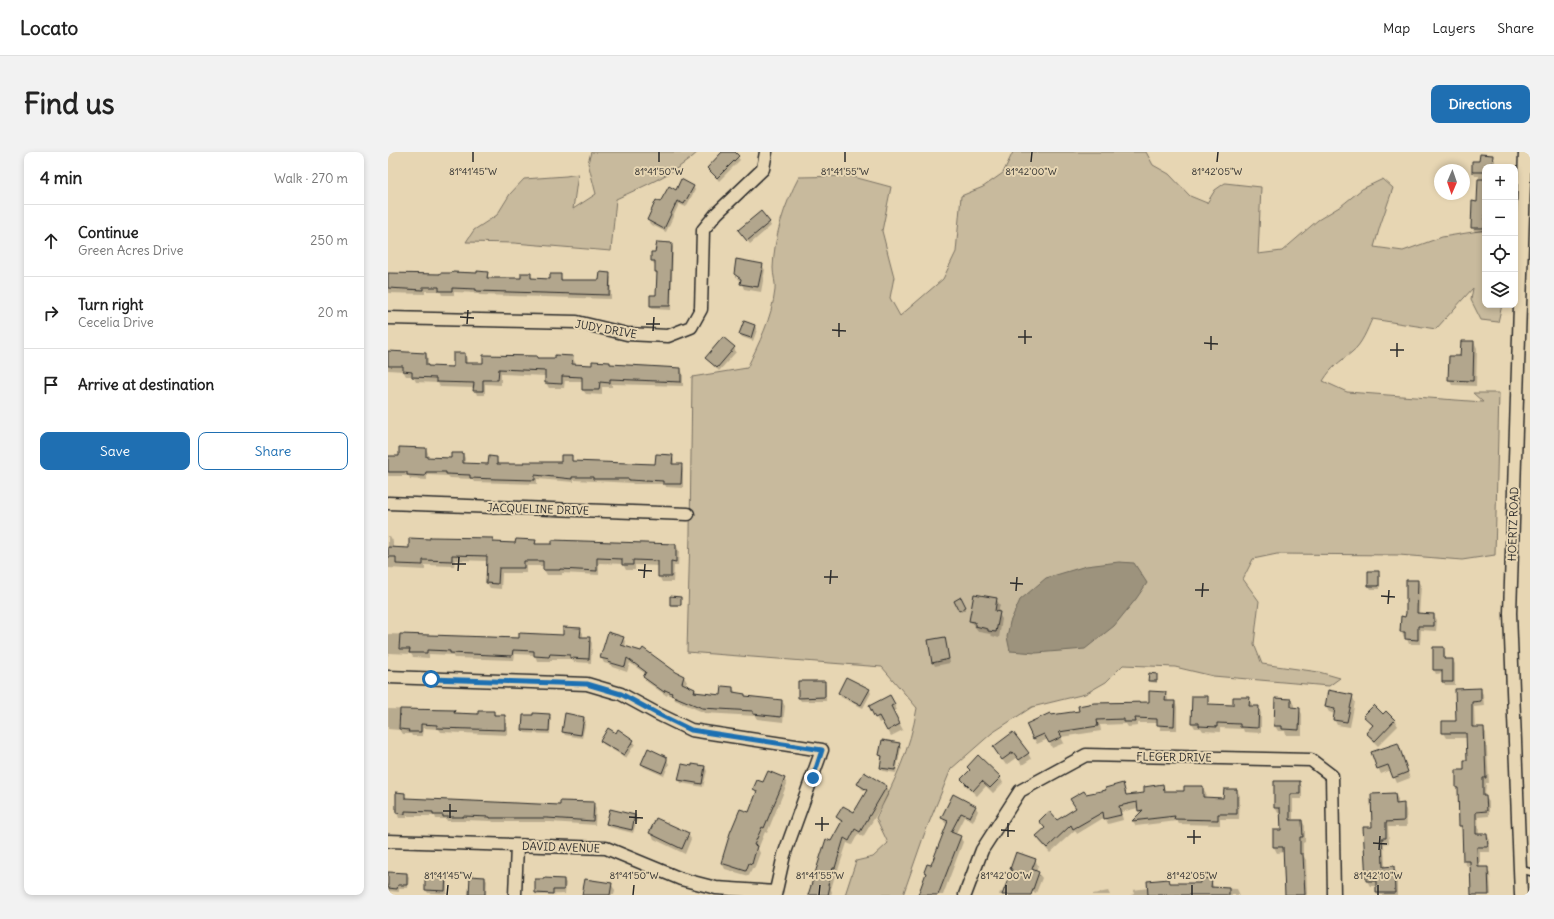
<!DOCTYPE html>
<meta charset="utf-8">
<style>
:root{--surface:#fff;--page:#f2f2f2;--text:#222;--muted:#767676;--line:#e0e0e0;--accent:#1f6fb2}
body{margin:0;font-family:Delius,sans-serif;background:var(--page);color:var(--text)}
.controls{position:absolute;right:12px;top:12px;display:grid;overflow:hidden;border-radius:8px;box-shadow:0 2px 6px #0003}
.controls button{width:36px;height:36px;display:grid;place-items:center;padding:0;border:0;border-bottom:1px solid var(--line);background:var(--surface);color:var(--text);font:20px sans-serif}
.compass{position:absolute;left:1046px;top:12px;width:36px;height:36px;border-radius:50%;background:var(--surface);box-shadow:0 2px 6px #0003;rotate:182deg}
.stop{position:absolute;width:12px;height:12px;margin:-9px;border:3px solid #1f6fb2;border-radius:50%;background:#fff}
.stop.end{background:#1f6fb2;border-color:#fff;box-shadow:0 1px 4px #0008}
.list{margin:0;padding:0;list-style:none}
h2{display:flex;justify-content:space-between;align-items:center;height:52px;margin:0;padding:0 16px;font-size:17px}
h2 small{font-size:13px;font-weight:400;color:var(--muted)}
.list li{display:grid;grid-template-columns:26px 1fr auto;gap:12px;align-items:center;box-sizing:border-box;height:72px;padding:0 16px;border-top:1px solid var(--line)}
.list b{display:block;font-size:15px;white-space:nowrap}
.list p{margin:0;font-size:13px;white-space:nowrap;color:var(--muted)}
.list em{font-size:13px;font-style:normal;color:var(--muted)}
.actions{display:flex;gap:8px;padding:12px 16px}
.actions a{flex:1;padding:9px 0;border:1px solid var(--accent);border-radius:8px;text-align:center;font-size:14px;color:var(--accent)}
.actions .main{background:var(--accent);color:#fff}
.icon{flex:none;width:22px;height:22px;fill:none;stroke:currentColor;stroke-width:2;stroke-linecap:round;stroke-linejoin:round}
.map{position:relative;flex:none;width:1142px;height:743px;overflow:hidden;border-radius:8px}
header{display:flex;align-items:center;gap:24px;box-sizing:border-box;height:56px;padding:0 20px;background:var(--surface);border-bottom:1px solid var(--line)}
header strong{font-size:19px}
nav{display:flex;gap:22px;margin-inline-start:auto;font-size:14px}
.intro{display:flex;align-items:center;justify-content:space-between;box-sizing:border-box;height:96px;padding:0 24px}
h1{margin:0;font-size:28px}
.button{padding:10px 18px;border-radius:8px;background:var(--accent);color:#fff;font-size:14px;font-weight:700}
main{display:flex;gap:24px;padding:0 24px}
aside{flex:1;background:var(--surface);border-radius:8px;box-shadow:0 2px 6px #0003}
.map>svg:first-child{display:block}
</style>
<header>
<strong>Locato</strong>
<nav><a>Map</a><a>Layers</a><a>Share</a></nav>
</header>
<div class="intro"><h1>Find us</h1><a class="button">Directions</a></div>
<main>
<aside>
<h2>4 min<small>Walk · 270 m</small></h2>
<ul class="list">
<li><svg class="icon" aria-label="ahead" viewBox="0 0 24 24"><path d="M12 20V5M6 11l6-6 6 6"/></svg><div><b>Continue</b><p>Green Acres Drive</p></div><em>250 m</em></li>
<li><svg class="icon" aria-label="right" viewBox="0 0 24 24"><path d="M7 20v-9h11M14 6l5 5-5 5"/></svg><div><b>Turn right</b><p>Cecelia Drive</p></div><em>20 m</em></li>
<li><svg class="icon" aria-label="arrive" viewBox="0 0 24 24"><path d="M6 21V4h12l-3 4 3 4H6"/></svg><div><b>Arrive at destination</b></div></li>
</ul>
<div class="actions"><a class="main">Save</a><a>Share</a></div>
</aside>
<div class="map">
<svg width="1142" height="743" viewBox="0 0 1142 743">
<rect width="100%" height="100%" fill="#e7d6b3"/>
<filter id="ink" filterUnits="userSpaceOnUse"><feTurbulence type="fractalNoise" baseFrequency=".025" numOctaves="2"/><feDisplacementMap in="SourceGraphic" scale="8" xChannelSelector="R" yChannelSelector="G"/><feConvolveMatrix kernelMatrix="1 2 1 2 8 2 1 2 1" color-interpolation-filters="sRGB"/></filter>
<g filter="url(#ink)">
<path fill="#c8ba9d" stroke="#7a7264" d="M 203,0 L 310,0 C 288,21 256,34 228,47 L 223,99 L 126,91 L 78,90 L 86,78 L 109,63 L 122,42 L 136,27 L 178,24 L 190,22 L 185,57 L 208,42 L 200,11 Z
M 625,0 L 758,0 L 765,13 L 781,22 L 802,44 L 819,51 L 827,38 L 837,31 L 873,35 L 870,102 L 894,99 L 930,68 L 953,54 L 974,37 L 995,27 L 1005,36 L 992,74 L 986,95 L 1015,99 L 1054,85 L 1097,78 L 1097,153 L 1114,153 L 1110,170 L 1093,168 L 1083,148 L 1085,136 L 1048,177 L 984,167 C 979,178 974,192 964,200 C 951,211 945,213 935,229 L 959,240 L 1095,250 L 1085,241 L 1111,241 L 1107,403 L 1074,408 L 1011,403 L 889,402 L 865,407 L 855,427 L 871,449 L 866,492 L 874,512 L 931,520 L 952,526 L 941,534 L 825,524 L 787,515 L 735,513 L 718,530 L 697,542 L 644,555 L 604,581 L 563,617 L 536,683 L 515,743 L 457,743 L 468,709 L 485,705 L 500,691 L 488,666 C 507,628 522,598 529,556 L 494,515 L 299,500 L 302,381 L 304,225 L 359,216 C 371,191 384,166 387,138 C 388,131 385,124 385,116 C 386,85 396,53 411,25 L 462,24 L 503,35 L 494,79 L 506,125 L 502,146 L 512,164 L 555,127 L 568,100 L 573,44 L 595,35 L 615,21 Z"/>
<path fill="#9d937d" stroke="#6f695c" d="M 731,410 L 746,411 L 759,431 L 748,447 L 726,474 L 697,497 L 648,501 L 622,499 L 619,485 L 622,470 L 632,448 L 658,426 L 698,414 Z"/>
<path fill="#0003" d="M 336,0 L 346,0 L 352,8 L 331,29 L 320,16 Z
M 1104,4 L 1107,8 L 1107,15 L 1097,15 L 1097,80 L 1087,80 L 1084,75 L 1090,51 L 1091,24 L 1087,24 L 1085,19 L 1092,10 Z
M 305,34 L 307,38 L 298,55 L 291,52 L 278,80 L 262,72 L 260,68 L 269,50 L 273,52 L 288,39 Z
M 381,70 L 383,74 L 362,92 L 351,78 Z
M 283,92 L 285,95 L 283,158 L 265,157 L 263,154 L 269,144 L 269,123 L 268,120 L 268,112 L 266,112 L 264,109 L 268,101 Z
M 374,113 L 377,118 L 373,140 L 356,137 L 353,130 L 347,122 Z
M 0,121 L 53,123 L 99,121 L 101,127 L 134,127 L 142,122 L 145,127 L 163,128 L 172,123 L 175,129 L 212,130 L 221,122 L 223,126 L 223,147 L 91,143 L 90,141 L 66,140 L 66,143 L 54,143 L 52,139 L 37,139 L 37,142 L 0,141 Z
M 356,170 L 367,174 L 369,178 L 365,189 L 354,185 L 352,182 Z
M 1086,190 L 1089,196 L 1088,234 L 1064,233 L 1061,227 L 1073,205 Z
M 346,196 L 348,200 L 331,219 L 318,206 Z
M 0,200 L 38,202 L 40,206 L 40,215 L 66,216 L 77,202 L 79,207 L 79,212 L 96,212 L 149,207 L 168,207 L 184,205 L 187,210 L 187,213 L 205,214 L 222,211 L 223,213 L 293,217 L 295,222 L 295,234 L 224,232 L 224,235 L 214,235 L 214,243 L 198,242 L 195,238 L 195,229 L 177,229 L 176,236 L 161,236 L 158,231 L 158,224 L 113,222 L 113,233 L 97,232 L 97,243 L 89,243 L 86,236 L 52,235 L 50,231 L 28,230 L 25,224 L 18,224 L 15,219 L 0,218 Z
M 38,297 L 40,301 L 40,306 L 64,307 L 75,302 L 77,306 L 77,312 L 101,313 L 108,306 L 111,313 L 136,313 L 174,311 L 183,304 L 185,311 L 268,313 L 284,304 L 286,308 L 286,313 L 293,313 L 295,317 L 295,336 L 278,335 L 277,332 L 245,332 L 244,331 L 186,328 L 186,330 L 149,327 L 149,332 L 86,330 L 84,327 L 62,326 L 60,324 L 39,323 L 39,328 L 22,327 L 21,324 L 0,324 L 0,305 L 12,305 Z
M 0,384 L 2,384 L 5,389 L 5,397 L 22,397 L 43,388 L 104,387 L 106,391 L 128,392 L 147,389 L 149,393 L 288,393 L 291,399 L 290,414 L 286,414 L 285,430 L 274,430 L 271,424 L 271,414 L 247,413 L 247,418 L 238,418 L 235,412 L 211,411 L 211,423 L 174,421 L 174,423 L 159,423 L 156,418 L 156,414 L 138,414 L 138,421 L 114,421 L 113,437 L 102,436 L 99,431 L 100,409 L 67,408 L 66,414 L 37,413 L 37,418 L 0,416 Z
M 990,420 L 992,424 L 992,437 L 983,437 L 981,434 Z
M 1030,429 L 1033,434 L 1031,463 L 1046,463 L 1049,468 L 1048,479 L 1033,478 L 1032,492 L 1021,492 L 1018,485 L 1016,485 L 1013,480 Z
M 293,446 L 293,454 L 284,454 L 283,453 Z
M 572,447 L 578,457 L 573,460 L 567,450 Z
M 608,447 L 612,453 L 610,461 L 614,467 L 611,486 L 604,484 L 602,482 L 591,480 L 582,469 Z
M 192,477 L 195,481 L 195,486 L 201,486 L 204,491 L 203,511 L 186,510 L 184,507 L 164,507 L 164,509 L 149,509 L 147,503 L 127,502 L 126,508 L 66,506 L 64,503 L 41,502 L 41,506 L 25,505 L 23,502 L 1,501 L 0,504 L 0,482 L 131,487 L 176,484 Z
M 235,486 L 238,491 L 237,495 L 296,525 L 299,530 L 297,533 L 307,537 L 309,541 L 334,544 L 345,536 L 348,541 L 357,543 L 358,545 L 394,549 L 397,554 L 395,570 L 369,567 L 367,564 L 317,561 L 287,548 L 286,545 L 280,542 L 279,544 L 259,530 L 256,525 L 258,522 L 242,511 L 239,520 L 224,515 L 223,513 L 216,511 L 213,505 Z
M 556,486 L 558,490 L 562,511 L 547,514 L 545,510 Z
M 1046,496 L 1055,496 L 1057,500 L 1057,508 L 1065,508 L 1067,512 L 1067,533 L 1057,533 L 1055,529 L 1055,521 L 1048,522 L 1046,518 Z
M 762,522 L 769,522 L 769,531 L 762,530 Z
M 436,530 L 438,533 L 438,549 L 413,549 L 411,546 Z
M 481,537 L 483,541 L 475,556 L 453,545 L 451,541 Z
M 1092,537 L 1095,542 L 1096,554 L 1086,555 L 1087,576 L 1095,576 L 1098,581 L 1101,631 L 1098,631 L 1097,644 L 1101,650 L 1101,664 L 1090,665 L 1091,683 L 1099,683 L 1102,688 L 1102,700 L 1092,700 L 1092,716 L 1099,716 L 1102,721 L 1103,743 L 1084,743 L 1083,714 L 1079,714 L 1076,709 L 1075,678 L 1072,674 L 1077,619 L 1080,609 L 1079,586 L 1058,586 L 1055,581 L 1069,570 Z
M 777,541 L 780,546 L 780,550 L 787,550 L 789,555 L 789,578 L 773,578 L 770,571 L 750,571 L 750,574 L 740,575 L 738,572 L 712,573 L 713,579 L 673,585 L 676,591 L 664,596 L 660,587 L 649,592 L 646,587 L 663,564 L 762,551 Z
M 964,544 L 967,550 L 962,575 L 949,573 L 946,567 L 947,562 L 941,560 L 938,555 Z
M 819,545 L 822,554 L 846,554 L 861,546 L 864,552 L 864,555 L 870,555 L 873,561 L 873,581 L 856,580 L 855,577 L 832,576 L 832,580 L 815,579 L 813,576 L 807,576 L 804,571 Z
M 903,548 L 906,553 L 906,556 L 911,557 L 914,562 L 914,583 L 898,583 L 897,579 L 890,579 L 887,574 Z
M 505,550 L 509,558 L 505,559 L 515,578 L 503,584 L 495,569 L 491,571 L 488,565 Z
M 0,557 L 66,559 L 68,562 L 91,563 L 106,560 L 108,564 L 117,564 L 119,568 L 119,583 L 53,580 L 51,577 L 35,576 L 34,584 L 24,584 L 23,582 L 15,582 L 12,578 L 0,577 Z
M 998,560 L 1007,569 L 1010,574 L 990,594 L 982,586 L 979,581 L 985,575 L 977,564 L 995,563 Z
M 161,563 L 163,566 L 162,582 L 137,581 L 135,578 Z
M 196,566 L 198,569 L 194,586 L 177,583 L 175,580 Z
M 228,582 L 245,588 L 247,592 L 238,606 L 215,592 L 213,589 Z
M 511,592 L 513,596 L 508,621 L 495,619 L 493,616 L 494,606 L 492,603 Z
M 1009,592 L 1022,626 L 1009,631 L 1003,618 L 993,622 L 990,616 Z
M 606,596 L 640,601 L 643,607 L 634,613 L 629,605 L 618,613 Z
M 278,606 L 281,612 L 276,624 L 256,615 L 254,612 Z
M 305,613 L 317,615 L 319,619 L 315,635 L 293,631 L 291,627 L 305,615 Z
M 582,619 L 612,625 L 615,631 L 605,641 L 598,634 L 589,644 L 577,633 L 574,627 Z
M 477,622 L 499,635 L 502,640 L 475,685 L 470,682 L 464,693 L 459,691 L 449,721 L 448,720 L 443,737 L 444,740 L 443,743 L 421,743 L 424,730 L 425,730 L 443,690 L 454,672 L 449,665 L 466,661 L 479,640 L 474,637 L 471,632 Z
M 396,627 L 399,632 L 379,681 L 377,680 L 370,697 L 372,701 L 366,717 L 364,716 L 361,724 L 337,717 L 334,711 L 361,661 L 369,642 L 366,637 L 376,632 Z
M 911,630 L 914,635 L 914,647 L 905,647 L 905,669 L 914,669 L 917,674 L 917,690 L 915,691 L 915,703 L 918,708 L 919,743 L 896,743 L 898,742 L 897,700 L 889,701 L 886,695 L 886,679 L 894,679 L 893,661 L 890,661 L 887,655 Z
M 735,632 L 739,644 L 757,642 L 774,633 L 778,640 L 797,640 L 814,635 L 818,641 L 817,646 L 836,647 L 849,638 L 852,644 L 851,667 L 832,667 L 832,673 L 791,672 L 789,669 L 748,674 L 745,669 L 752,662 L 750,656 L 733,660 L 735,668 L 720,672 L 717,665 L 689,682 L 687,678 L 662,701 L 652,690 L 649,685 L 657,677 L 652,669 L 669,669 L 689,657 L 698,644 L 719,639 Z
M 9,641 L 16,642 L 19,647 L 173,654 L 205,651 L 208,656 L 207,673 L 162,670 L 105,670 L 104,669 L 77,668 L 77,669 L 59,669 L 58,667 L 48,667 L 47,664 L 19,664 L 19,666 L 11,666 L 9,661 Z
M 1007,642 L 1010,647 L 1010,652 L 1015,652 L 1018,658 L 1019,675 L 1000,675 L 1001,691 L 996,692 L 997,716 L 1005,715 L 1009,721 L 1009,743 L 989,743 L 989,734 L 982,734 L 979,729 L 985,676 Z
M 587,654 L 590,659 L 585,670 L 576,665 L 567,683 L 572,685 L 575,690 L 555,743 L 531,743 L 538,723 L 537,720 L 543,714 L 560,672 L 557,671 L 554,665 Z
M 247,664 L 249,668 L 245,681 L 221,675 L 219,672 Z
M 263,681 L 300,682 L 303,687 L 297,702 L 266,687 Z
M 647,708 L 650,713 L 648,720 L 650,721 L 654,726 L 648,741 L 639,738 L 637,743 L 611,743 L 612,740 L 616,741 L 624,719 L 623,717 Z
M 0,722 L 19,722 L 21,726 L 20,736 L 11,736 L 11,740 L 0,739 Z
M 57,724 L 59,727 L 59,742 L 40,741 L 38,738 Z
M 97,726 L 99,729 L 98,743 L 82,743 Z
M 176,728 L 178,731 L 177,742 L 149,743 L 148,741 Z
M 781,728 L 783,732 L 813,732 L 823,728 L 826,736 L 849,737 L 852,743 L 742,743 L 746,742 L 745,738 L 760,736 Z
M 223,732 L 227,738 L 226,743 L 195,743 Z
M 720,739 L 722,743 L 705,743 L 705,742 Z"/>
<path fill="#b2a68d" stroke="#2b2b2b" d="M 334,0 L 347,0 L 351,4 L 329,26 L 319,16 Z
M 1092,2 L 1105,3 L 1104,15 L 1097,15 L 1097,20 L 1084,20 L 1084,9 L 1091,9 Z
M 293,27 L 306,34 L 296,52 L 289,49 L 276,77 L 259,68 L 268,48 L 272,50 L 281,34 L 288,38 Z
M 1090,27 L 1097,27 L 1097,76 L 1083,76 L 1084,49 L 1089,50 Z
M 373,59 L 382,70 L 359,89 L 350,78 Z
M 269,90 L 284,91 L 282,154 L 262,154 L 262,143 L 268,143 L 269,120 L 267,120 L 267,109 L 263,109 L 263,100 L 267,100 Z
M 348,107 L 375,112 L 370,135 L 352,132 L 353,127 L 346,122 Z
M 89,119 L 100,120 L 99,126 L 133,126 L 133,121 L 143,121 L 143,126 L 162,127 L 162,122 L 173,122 L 173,128 L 211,128 L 212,120 L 222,121 L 221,143 L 88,139 L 88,137 L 64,136 L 64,139 L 51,139 L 51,135 L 35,135 L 35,138 L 0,136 L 0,121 L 52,122 L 52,121 L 64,121 L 64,120 L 89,121 Z
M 356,169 L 367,173 L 363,186 L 351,182 Z
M 335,185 L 347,195 L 329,216 L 317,206 Z
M 1073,189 L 1086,189 L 1085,229 L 1060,228 L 1061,204 L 1072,204 Z
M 0,199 L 38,201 L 38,213 L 40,213 L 40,214 L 65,215 L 65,201 L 77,201 L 77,211 L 95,211 L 95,203 L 149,204 L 149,206 L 167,206 L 167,203 L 185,204 L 184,212 L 204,213 L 204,209 L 222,210 L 222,212 L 293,216 L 293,230 L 222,227 L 222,231 L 212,230 L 211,238 L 194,238 L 194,225 L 174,224 L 174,232 L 157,231 L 157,219 L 111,217 L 110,228 L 95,228 L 95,239 L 85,239 L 86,231 L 48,230 L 48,226 L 24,225 L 24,220 L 15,219 L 15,214 L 0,214 Z
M 11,295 L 38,296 L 38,305 L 63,306 L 63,301 L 75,301 L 75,311 L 100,312 L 101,304 L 109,305 L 109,312 L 135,312 L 135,310 L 173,310 L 173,303 L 184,303 L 184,309 L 267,312 L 268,302 L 285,303 L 284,312 L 294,312 L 293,332 L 275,332 L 275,329 L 258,328 L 258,329 L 241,328 L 241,327 L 205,327 L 205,325 L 184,325 L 184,327 L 147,323 L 147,328 L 108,327 L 82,326 L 82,323 L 58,322 L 58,320 L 38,320 L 37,324 L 19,323 L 19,320 L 0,320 L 0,304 L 11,304 Z
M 42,385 L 105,386 L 105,390 L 127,391 L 128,387 L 148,388 L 147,392 L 164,392 L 164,388 L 288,392 L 288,410 L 283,409 L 283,425 L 270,425 L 270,409 L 245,408 L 245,413 L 234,413 L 234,407 L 209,406 L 209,419 L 172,417 L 172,418 L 155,418 L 155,409 L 136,409 L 136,416 L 111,416 L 110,432 L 98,431 L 99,404 L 64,403 L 64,409 L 35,408 L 35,413 L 8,412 L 8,405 L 0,405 L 0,395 L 21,396 L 21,386 L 42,387 Z
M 980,419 L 991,419 L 991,434 L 980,434 Z
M 1018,428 L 1030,428 L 1029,461 L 1046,462 L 1046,474 L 1030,474 L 1030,488 L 1017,487 L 1017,480 L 1012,480 L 1013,464 L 1017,465 L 1018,461 Z
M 586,442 L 609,446 L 607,459 L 612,460 L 608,480 L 600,479 L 600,477 L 587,474 L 587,470 L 581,469 Z
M 282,444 L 293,445 L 293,453 L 282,453 Z
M 573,445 L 578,455 L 571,459 L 566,449 Z
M 175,475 L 193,476 L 192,485 L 202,485 L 201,507 L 182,506 L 182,503 L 162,502 L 161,505 L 146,504 L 146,499 L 125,498 L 124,504 L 62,501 L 62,499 L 39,498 L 39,501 L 21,501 L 22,497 L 11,497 L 12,482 L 131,486 L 131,481 L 175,483 Z
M 220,480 L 236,485 L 233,493 L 253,499 L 255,496 L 288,520 L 296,524 L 294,531 L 307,537 L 306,540 L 333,543 L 334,534 L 345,535 L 345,540 L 357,542 L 357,544 L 394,548 L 393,565 L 365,562 L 365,559 L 314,556 L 283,543 L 284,541 L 277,538 L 276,540 L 255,525 L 258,520 L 239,506 L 237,515 L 220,510 L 221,508 L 212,506 Z
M 557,485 L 561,507 L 544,511 L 540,488 Z
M 1045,495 L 1056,495 L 1056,507 L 1065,507 L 1065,530 L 1054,530 L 1054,518 L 1045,518 Z
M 761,521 L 769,522 L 769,529 L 760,529 Z
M 458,525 L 482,537 L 473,553 L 450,541 Z
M 410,529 L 437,529 L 437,545 L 410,546 Z
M 1093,536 L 1093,549 L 1084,550 L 1084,575 L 1096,575 L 1098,626 L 1095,626 L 1095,644 L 1098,644 L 1099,659 L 1088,660 L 1088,682 L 1099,682 L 1100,695 L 1089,695 L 1090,715 L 1100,715 L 1101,743 L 1083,743 L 1082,709 L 1075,709 L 1074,674 L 1071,674 L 1070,636 L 1068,636 L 1068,618 L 1076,618 L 1076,608 L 1079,608 L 1078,581 L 1054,581 L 1054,569 L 1068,569 L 1067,537 Z
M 940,538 L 965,543 L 959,570 L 945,568 L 947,557 L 937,555 Z
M 761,539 L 778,540 L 777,549 L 787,549 L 786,574 L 769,573 L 769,567 L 747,566 L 748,570 L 736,570 L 736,567 L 709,568 L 710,574 L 671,580 L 674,585 L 661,591 L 656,582 L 645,587 L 638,572 L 662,561 L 663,563 L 691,559 L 690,554 L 706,551 L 761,550 Z
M 502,543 L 507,552 L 503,554 L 512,572 L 499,579 L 491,564 L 487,566 L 481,554 Z
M 804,544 L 820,544 L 820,552 L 845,553 L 845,545 L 862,545 L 861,554 L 871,554 L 870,576 L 852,575 L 852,572 L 829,571 L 829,575 L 811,574 L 811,571 L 803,571 Z
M 887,546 L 903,547 L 903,555 L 912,556 L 911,578 L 894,577 L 894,574 L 886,574 Z
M 986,553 L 995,562 L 998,559 L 1007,568 L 987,589 L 978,581 L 985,573 L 975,564 Z
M 12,557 L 67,558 L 66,561 L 90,562 L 90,559 L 106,559 L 106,563 L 117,563 L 117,578 L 49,576 L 49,573 L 33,572 L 33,580 L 20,580 L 21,578 L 11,577 Z
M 145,561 L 162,562 L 161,579 L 134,578 L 135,563 L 145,563 Z
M 177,561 L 196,565 L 193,583 L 174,580 Z
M 220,576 L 228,581 L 230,577 L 246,588 L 236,603 L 212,589 Z
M 625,580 L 641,601 L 631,608 L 625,600 L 614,608 L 605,595 Z
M 494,588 L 512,591 L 507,618 L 492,616 L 494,604 L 491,603 Z
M 1010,591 L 1020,620 L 1005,626 L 1000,613 L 989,617 L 983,600 Z
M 260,596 L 279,605 L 279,608 L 274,621 L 253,612 Z
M 590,603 L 613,625 L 602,636 L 594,629 L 585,639 L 573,627 L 582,618 L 579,615 Z
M 294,612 L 304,614 L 304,612 L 317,614 L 314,632 L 290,628 Z
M 380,619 L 397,626 L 376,676 L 374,675 L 366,693 L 369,694 L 364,712 L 361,711 L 358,719 L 333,711 L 342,681 L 352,657 L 361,660 L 369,639 L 365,637 L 369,628 L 375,630 Z
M 476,620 L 499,634 L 472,680 L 467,677 L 461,689 L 456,686 L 447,716 L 445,716 L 440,733 L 442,734 L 440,743 L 420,743 L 438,687 L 443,689 L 454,669 L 448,665 L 455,654 L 466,660 L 479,638 L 469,632 Z
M 886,629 L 912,629 L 912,642 L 902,642 L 902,668 L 914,668 L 915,685 L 912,685 L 912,702 L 915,702 L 917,743 L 897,743 L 895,695 L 885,695 L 885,678 L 893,678 L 892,656 L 886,656 Z
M 735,631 L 738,643 L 756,641 L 756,635 L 775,632 L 776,639 L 796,639 L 796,634 L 815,634 L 815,645 L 835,646 L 836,637 L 849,637 L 849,662 L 830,662 L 830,668 L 786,667 L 787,664 L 744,669 L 755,658 L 750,659 L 749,650 L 731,654 L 733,663 L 716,667 L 715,660 L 685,677 L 683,673 L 659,696 L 648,684 L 657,676 L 651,669 L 661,659 L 669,668 L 688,656 L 682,647 L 696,639 L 698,642 L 718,638 L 717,636 Z
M 8,640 L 17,641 L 17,646 L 172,653 L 172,649 L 206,650 L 205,669 L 159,666 L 102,666 L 102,665 L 75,664 L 75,665 L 55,665 L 55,663 L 45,663 L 45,660 L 17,659 L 17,662 L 8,661 Z
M 1007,641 L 1008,652 L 1016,651 L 1016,669 L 998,670 L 998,686 L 994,686 L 995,715 L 1006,714 L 1007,741 L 988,741 L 988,729 L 978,729 L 975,675 L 984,675 L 983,642 Z
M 565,642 L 588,654 L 582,665 L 573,661 L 563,680 L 573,684 L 550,743 L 530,743 L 538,721 L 536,720 L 539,712 L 543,713 L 560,669 L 553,666 Z
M 222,657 L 247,663 L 244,678 L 218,672 Z
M 268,666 L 301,681 L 294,697 L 261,681 Z
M 628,700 L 648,707 L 644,717 L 651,720 L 643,743 L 614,743 L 624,717 L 622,717 Z
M 0,720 L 19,721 L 19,733 L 10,733 L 9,737 L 0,736 Z
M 37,722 L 58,723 L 57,739 L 37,738 Z
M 82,724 L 97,725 L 97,743 L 81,743 Z
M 156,726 L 176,727 L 176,738 L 165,738 L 165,742 L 147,741 L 147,727 L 156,727 Z
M 812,726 L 824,727 L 823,735 L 841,736 L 841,743 L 760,743 L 759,729 L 781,727 L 782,731 L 812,731 Z
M 197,727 L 224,731 L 222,743 L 194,743 Z"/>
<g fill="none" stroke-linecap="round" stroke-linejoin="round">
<defs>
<path id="service" d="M 1132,717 L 1142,720"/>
<path id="minor" d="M 0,166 L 189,170 L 239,182 L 280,184 L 303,175 L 313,157 L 315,78 L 329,61 L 375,17 L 378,0
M 0,351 L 300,362
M 0,525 L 199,532 L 233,542 L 268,561 L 303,578 L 434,598 L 396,703 L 387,743
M 0,689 L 218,696 L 293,727 L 328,736 L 387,740
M 127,743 L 129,694
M 577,743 L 594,698 L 632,639 L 698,603 L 923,608 L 944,624 L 946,743
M 1133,743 L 1122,461 L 1137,0"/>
</defs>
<use href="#service" stroke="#2b2b2b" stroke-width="9"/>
<use href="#minor" stroke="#2b2b2b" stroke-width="15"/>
<use href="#service" stroke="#e7d6b3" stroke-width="6"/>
<use href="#minor" stroke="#e7d6b3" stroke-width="12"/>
</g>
</g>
<g fill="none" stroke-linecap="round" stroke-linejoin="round" filter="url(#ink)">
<path stroke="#1f6fb2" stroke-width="5" d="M 43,527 L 199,532 L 233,542 L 268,561 L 303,578 L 434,598 L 425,626"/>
</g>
<path fill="none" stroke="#2b2b2b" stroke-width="1.5" d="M 85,10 L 85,0M 271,10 L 271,0M 457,10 L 457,0M 643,10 L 644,0M 829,10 L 830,0M 72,165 L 86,166M 79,172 L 80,158M 258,172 L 272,172M 444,178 L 458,179M 265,179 L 266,165M 451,185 L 451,171M 630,185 L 644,185M 816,191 L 830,192M 637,192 L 637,178M 823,198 L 823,184M 1002,198 L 1016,198M 1009,205 L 1009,191M 64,412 L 78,412M 250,418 L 264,419M 70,419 L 71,405M 436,425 L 450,425M 256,426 L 257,412M 622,431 L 635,432M 442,432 L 443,418M 807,438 L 821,438M 628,439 L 629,425M 993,444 L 1007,445M 814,445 L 815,431M 1000,452 L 1001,438M 55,659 L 69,659M 241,665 L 255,666M 62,666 L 62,652M 248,672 L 248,658M 427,672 L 441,672M 613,678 L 627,679M 434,679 L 434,665M 620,685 L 620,671M 799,685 L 813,685M 985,691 L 999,692M 806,692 L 806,678M 991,698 L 992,684M 59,743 L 60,733M 245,743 L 246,733M 431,743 L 432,733M 618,743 L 618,733M 804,743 L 804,733M 990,743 L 990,733"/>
<g text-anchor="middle" stroke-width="4" stroke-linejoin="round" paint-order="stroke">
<g font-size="11" fill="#2b2b2b" stroke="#e7d6b3">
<text transform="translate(218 177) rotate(10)" y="4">JUDY DRIVE</text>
<text transform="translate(150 357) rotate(2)" y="4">JACQUELINE DRIVE</text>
<text transform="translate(1125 372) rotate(-88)" y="4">HOERTZ ROAD</text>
<text transform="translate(786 605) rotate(1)" y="4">FLEGER DRIVE</text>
<text transform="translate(173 695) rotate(2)" y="4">DAVID AVENUE</text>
</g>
</g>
<g font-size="10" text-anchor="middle" fill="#2b2b2b" stroke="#e7d6b3" stroke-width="4" stroke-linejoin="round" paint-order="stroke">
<text x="85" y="23">81°41'45"W</text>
<text x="271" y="23">81°41'50"W</text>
<text x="457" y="23">81°41'55"W</text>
<text x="643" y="23">81°42'00"W</text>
<text x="829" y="23">81°42'05"W</text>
<text x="60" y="727">81°41'45"W</text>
<text x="246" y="727">81°41'50"W</text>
<text x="432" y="727">81°41'55"W</text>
<text x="618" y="727">81°42'00"W</text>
<text x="804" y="727">81°42'05"W</text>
<text x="990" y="727">81°42'10"W</text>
</g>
</svg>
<div class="controls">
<button>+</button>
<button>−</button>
<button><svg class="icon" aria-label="locate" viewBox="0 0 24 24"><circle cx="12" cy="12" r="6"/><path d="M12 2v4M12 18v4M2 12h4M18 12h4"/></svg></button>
<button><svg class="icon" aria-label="layers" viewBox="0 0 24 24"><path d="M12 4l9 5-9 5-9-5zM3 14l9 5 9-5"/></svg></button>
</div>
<svg class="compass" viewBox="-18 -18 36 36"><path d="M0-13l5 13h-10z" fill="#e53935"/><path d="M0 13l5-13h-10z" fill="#767676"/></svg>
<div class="stop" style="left:43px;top:527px"></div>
<div class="stop end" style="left:425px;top:626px"></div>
</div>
</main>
